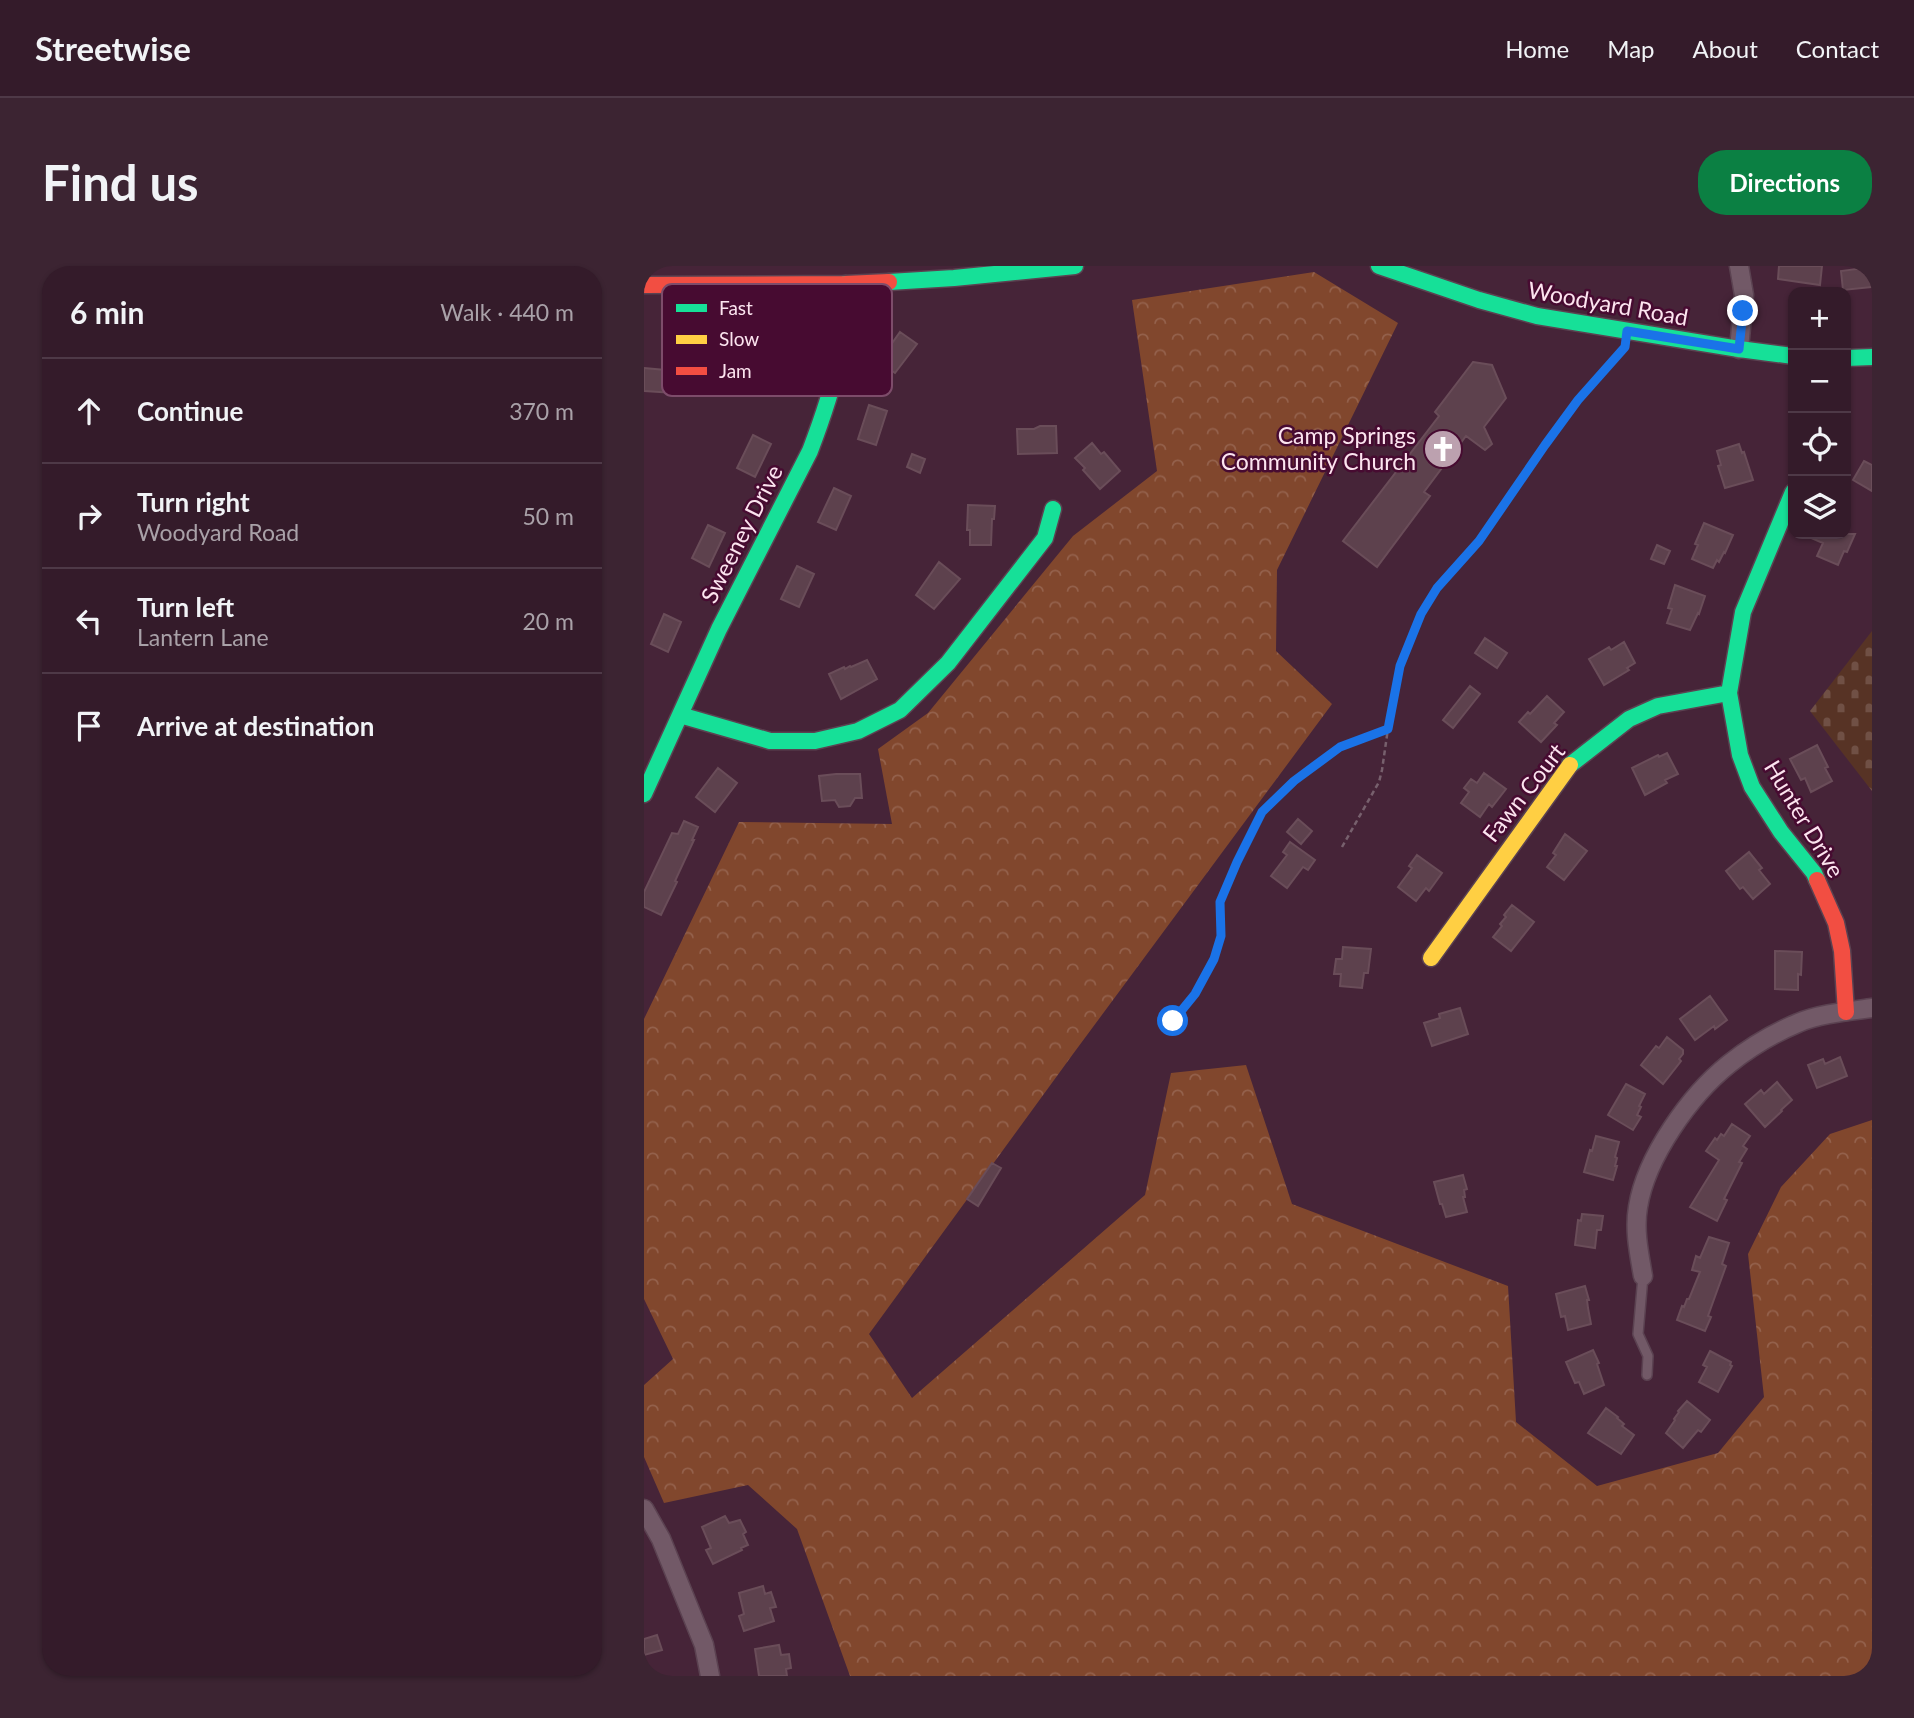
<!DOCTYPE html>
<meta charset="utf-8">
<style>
:root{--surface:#341b2a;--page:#3c2432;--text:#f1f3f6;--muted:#a9a1a8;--line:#4e3947;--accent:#0b8043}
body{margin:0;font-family:Lato,sans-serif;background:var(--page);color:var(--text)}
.controls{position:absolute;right:21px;top:21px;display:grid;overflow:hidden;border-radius:14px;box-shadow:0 2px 5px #0004}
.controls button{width:63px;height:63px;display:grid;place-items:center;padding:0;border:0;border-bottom:2px solid var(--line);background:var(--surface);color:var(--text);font:35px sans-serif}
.stop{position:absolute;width:21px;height:21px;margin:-16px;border:5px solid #1a73e8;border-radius:50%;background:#fff}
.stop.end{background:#1a73e8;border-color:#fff;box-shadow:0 2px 7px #0008}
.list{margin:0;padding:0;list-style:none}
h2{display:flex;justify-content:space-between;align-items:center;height:91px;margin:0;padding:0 28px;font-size:30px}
h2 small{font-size:23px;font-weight:400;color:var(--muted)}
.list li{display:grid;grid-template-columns:46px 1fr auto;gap:21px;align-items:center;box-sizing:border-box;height:105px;padding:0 28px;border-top:2px solid var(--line)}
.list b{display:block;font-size:26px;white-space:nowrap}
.list p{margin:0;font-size:23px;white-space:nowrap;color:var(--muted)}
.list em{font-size:23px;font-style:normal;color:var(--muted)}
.icon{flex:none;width:38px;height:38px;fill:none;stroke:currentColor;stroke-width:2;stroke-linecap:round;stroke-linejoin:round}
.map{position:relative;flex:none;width:1228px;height:1410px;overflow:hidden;border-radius:28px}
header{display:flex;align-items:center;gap:42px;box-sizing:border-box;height:98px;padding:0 35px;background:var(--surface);border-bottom:2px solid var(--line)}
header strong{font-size:33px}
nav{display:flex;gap:38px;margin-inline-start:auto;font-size:24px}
.intro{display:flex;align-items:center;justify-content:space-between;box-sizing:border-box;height:168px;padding:0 42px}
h1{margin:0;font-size:49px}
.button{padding:18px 32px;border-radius:28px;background:var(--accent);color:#fff;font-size:24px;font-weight:700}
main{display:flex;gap:42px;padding:0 42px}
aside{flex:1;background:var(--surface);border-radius:28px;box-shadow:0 2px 5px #0004}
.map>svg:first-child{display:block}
</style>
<header>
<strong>Streetwise</strong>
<nav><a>Home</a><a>Map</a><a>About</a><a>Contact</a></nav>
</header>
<div class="intro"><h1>Find us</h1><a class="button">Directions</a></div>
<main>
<aside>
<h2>6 min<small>Walk · 440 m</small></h2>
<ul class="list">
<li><svg class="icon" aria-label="ahead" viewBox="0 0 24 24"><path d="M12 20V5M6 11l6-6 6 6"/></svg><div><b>Continue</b></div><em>370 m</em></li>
<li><svg class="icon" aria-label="right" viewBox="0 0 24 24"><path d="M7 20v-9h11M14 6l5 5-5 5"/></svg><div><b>Turn right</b><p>Woodyard Road</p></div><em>50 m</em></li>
<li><svg class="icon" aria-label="left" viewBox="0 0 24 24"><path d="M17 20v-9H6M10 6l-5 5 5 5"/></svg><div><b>Turn left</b><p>Lantern Lane</p></div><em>20 m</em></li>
<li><svg class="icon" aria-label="arrive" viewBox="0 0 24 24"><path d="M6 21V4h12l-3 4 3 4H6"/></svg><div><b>Arrive at destination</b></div></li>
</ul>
</aside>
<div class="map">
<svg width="1228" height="1410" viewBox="0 0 1228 1410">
<defs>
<pattern id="forest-crowns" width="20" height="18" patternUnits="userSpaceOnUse" patternTransform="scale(1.75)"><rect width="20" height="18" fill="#81472d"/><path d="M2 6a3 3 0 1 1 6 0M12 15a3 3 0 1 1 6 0" fill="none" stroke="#94614c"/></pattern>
<pattern id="cemetery-stones" width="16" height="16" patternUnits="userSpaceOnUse" patternTransform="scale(1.75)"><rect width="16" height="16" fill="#573325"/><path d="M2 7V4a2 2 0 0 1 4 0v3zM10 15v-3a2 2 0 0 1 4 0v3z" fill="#705045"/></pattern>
</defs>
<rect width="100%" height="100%" fill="#462438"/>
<path fill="url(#forest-crowns)" d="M 670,6 L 754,57 L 633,304 L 632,385 L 688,438 L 429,788 L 225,1068 L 268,1132 L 501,929 L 527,807 L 602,799 L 648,938 L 864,1020 L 872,1156 L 953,1220 L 1074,1187 L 1120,1131 L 1104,988 L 1137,921 L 1186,868 L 1228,854 L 1228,1410 L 206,1410 L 153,1263 L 104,1219 L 20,1237 L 0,1191 L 0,1119 L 29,1093 L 0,1033 L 0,753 L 95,556 L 248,558 L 234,483 L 284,447 L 429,270 L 513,205 L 488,34 Z"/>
<path fill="url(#cemetery-stones)" d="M 1228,365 L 1228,525 L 1166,445 Z"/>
<path fill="#5d414d" stroke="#6a4d59" stroke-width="2" d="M 1135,0 L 1178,0 L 1176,19 L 1134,13 Z
M 1228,1 L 1228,21 L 1199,24 L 1197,5 Z
M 256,66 L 273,78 L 251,107 L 235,96 Z
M 829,96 L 848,99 L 862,132 L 840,161 L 848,178 L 841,184 L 822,170 L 780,226 L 786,230 L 733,301 L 699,275 L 795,150 L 791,146 Z
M 0,102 L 32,105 L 30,127 L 0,125 Z
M 225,139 L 243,145 L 232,179 L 214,173 Z
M 396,160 L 412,160 L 413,187 L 374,188 L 373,163 L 390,163 Z
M 109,169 L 127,178 L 111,211 L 93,202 Z
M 448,177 L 457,188 L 460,186 L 476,205 L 456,223 L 439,204 L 441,202 L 431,192 Z
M 1095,178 L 1098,187 L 1100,186 L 1109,214 L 1081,222 L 1074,200 L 1077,199 L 1073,185 Z
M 268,188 L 281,193 L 276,207 L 263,201 Z
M 1220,195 L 1228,199 L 1228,225 L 1209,214 Z
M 190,222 L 207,230 L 192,264 L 174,256 Z
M 324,239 L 351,240 L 350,253 L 348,253 L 347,279 L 326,279 L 326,264 L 323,264 Z
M 1060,257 L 1089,269 L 1081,287 L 1080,286 L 1075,296 L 1073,294 L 1069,302 L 1048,293 L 1054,279 L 1051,278 Z
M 64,259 L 81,267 L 65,301 L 48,292 Z
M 1158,268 L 1211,268 L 1203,286 L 1200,285 L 1194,299 L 1173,290 L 1179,277 Z
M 1013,279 L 1026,285 L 1020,298 L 1007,293 Z
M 295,296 L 316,313 L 290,343 L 272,329 Z
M 153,300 L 170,308 L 155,341 L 137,333 Z
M 1031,319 L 1061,330 L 1055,348 L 1054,347 L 1046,364 L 1023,357 L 1028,343 L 1024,342 Z
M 20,348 L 37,356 L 24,386 L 7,378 Z
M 841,372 L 863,387 L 853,402 L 831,387 Z
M 980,376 L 991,397 L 983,402 L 985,404 L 960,419 L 945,393 L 965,381 L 967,384 Z
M 223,394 L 233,413 L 197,433 L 185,408 L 200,401 L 201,403 L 206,400 L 207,401 Z
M 826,420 L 836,428 L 809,462 L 799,454 Z
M 903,430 L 920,446 L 910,457 L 913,459 L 897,476 L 875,456 L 884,446 L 886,448 Z
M 1173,479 L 1184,501 L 1181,502 L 1188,515 L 1167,526 L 1161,512 L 1157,514 L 1146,493 Z
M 1023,487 L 1034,508 L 1021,514 L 1023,517 L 1001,529 L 988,502 L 1014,489 L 1015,491 Z
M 74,502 L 93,517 L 71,546 L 52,531 Z
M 840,507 L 862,523 L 848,541 L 845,538 L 836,551 L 817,537 L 825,526 L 820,522 L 827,513 L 833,517 Z
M 192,508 L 216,508 L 218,532 L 211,532 L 206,540 L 195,541 L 191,534 L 178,535 L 175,510 Z
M 654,553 L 668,565 L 657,578 L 643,566 Z
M 40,555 L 54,561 L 48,574 L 50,574 L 31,615 L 33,616 L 17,649 L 0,641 L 0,626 L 28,567 L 34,568 Z
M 921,568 L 943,585 L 920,614 L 903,601 L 912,589 L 909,587 Z
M 646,576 L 671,594 L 664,604 L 659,601 L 643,622 L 627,610 L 643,589 L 639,586 Z
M 1105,586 L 1118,602 L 1115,604 L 1126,618 L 1109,633 L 1099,621 L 1096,623 L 1082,605 Z
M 773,589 L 798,607 L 785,625 L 782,622 L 772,635 L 754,621 L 768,602 L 765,600 Z
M 868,639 L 890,656 L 867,685 L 849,671 L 858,660 L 856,658 L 862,651 L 860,649 Z
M 699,681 L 727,683 L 724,707 L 720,707 L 718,722 L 696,720 L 697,708 L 690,708 L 692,693 L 698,693 Z
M 1131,685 L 1158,686 L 1157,709 L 1154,708 L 1154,724 L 1131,723 Z
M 1066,730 L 1083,754 L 1071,763 L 1070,760 L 1051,774 L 1036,753 Z
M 816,742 L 824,768 L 788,780 L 780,757 L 796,752 L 795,748 Z
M 1023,771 L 1039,784 L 1039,788 L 1035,793 L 1037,795 L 1019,818 L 997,799 L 1012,780 L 1015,782 Z
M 1196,791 L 1203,810 L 1173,822 L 1164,799 L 1179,793 L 1181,798 Z
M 1133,816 L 1148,834 L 1137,844 L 1138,845 L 1121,861 L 1101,838 L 1117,824 L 1120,828 Z
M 982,818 L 1001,828 L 995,840 L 997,841 L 993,849 L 997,851 L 989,864 L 964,849 Z
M 1088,858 L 1106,870 L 1099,880 L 1103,883 L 1095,896 L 1098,897 L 1080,933 L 1083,934 L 1073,955 L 1046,941 L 1075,894 L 1062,885 L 1071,872 L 1073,874 L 1077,868 L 1080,870 Z
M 952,870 L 975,876 L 971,891 L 973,892 L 971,900 L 973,900 L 969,914 L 940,906 L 946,884 L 948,885 Z
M 348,897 L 357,902 L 334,940 L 323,933 Z
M 819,909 L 823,923 L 820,924 L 821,931 L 819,931 L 823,946 L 802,951 L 798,938 L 796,938 L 790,916 Z
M 938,948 L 959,950 L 957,964 L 953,964 L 951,982 L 931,979 L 934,954 L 937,955 Z
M 1065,971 L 1085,977 L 1078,998 L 1082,1000 L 1064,1050 L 1067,1051 L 1061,1065 L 1033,1054 L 1038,1040 L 1040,1041 L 1043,1033 L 1045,1033 L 1056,1006 L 1048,1004 L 1052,990 L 1056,992 Z
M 941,1020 L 945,1034 L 943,1034 L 944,1042 L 947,1058 L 924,1064 L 921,1050 L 917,1051 L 912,1028 Z
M 949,1084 L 955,1097 L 953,1098 L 960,1119 L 940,1128 L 935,1116 L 931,1117 L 922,1096 Z
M 1066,1085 L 1087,1096 L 1086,1099 L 1088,1100 L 1074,1126 L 1055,1116 L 1063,1101 L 1059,1099 Z
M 1043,1135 L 1066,1154 L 1057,1166 L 1054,1164 L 1039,1182 L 1022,1167 L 1031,1154 L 1030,1153 L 1035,1146 L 1034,1145 Z
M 962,1142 L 974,1151 L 973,1152 L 980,1158 L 978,1160 L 990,1169 L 977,1188 L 944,1167 Z
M 81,1250 L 85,1257 L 96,1254 L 102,1266 L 99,1268 L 104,1279 L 97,1282 L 98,1284 L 69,1298 L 62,1284 L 67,1282 L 58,1261 Z
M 119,1320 L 121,1328 L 127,1326 L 132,1341 L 126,1342 L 130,1355 L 100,1365 L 95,1350 L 100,1348 L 95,1327 Z
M 13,1369 L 18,1384 L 0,1389 L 0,1373 Z
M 135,1379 L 137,1389 L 145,1388 L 147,1402 L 142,1403 L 143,1410 L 115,1410 L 111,1383 Z"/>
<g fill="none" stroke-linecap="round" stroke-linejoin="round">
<defs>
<path id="lane" d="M 999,1010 L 994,1068 L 1004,1090 L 1003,1109"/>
<path id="street" d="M 1095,83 L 1100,29 L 1095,0
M 999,1010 C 995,987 990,964 994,941 C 1002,891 1046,829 1085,798 C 1105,782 1130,767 1154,757 C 1174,748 1206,745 1228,742
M 0,1243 L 17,1273 L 60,1379 L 66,1410"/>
<path id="fast" d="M 735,0 L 835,34 L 893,50 L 1095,83 L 1149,90
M 245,16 L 310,12 L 431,0
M 1202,92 L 1228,91
M 1149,226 L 1099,346 L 1085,427 L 1096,489 L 1108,521 L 1137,566 L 1170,607 L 1173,614
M 36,449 L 126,475 L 171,475 L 214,465 L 256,444 L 304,397 L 401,272 L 409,243
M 926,499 L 985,453 L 1014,440 L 1085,427
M 0,528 L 75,363 L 166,185 C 177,156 188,126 194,95 C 198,70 199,44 201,18"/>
<path id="slow" d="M 787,692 L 926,499"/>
<path id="jam" d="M 0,19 L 201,18 L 245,16
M 1173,614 L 1192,657 L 1198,685 L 1202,746"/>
</defs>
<use href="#lane" stroke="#5b4251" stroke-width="12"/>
<use href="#street" stroke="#5b4251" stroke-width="21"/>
<use href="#fast" stroke="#5b4251" stroke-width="19"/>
<use href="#slow" stroke="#5b4251" stroke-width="19"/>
<use href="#jam" stroke="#5b4251" stroke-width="19"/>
<path stroke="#77606d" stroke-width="2.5" stroke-dasharray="5 3.5" stroke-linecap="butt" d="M 698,581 L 735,516 L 738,504 L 749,428 L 756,400 L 777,348 L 793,322 L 835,275 L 901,179 L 934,134 L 978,85
M 529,756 L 551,728 L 570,693 L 577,670 L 576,636 L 593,596 L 618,546 L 650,515 L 696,481 L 744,463"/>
<use href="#lane" stroke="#725967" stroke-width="9"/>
<use href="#street" stroke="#725967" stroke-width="18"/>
<use href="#fast" stroke="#16e098" stroke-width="16"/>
<use href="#slow" stroke="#ffcf43" stroke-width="16"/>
<use href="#jam" stroke="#f24e42" stroke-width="16"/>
</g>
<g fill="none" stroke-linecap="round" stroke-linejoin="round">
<path stroke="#1a73e8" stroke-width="9" d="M 529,755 L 551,728 L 570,693 L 577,670 L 576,636 L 593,596 L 618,546 L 650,515 L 696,481 L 744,463 L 756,400 L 777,348 L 793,322 L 835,275 L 901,179 L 934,134 L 981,81 L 983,65 L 1095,83 L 1099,45"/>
</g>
<defs>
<symbol id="church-disc" viewBox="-11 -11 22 22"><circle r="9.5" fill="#bca1af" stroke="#470b31"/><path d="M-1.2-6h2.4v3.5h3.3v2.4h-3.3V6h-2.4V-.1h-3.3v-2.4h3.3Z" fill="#fff"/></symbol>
</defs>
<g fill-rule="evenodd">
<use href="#church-disc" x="777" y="161" width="44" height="44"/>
</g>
<g text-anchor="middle" stroke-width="5" stroke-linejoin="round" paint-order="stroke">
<g font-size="23" fill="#fce4ef" stroke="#470b31">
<text transform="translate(964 38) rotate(10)" y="8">Woodyard Road</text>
<text transform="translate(98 268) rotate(-63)" y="8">Sweeney Drive</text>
<text transform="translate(880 527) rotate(-52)" y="8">Fawn Court</text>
<text transform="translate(1160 553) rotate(59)" y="8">Hunter Drive</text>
</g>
<g font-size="23" fill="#fce4ef" stroke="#470b31" text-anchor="end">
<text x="772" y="178">Camp Springs<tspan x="772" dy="26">Community Church</tspan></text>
</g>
</g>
<rect x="18" y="18" width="230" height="112" rx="10" fill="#470b31" stroke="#7d4c6a" stroke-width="2"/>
<rect x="32" y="38" width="31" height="8" fill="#16e098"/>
<rect x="32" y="69" width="31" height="9" fill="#ffcf43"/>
<rect x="32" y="101" width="31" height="8" fill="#f24e42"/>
<g font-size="19" fill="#fce4ef">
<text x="75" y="49">Fast</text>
<text x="75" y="80">Slow</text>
<text x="75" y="112">Jam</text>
</g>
</svg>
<div class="controls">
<button>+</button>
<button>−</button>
<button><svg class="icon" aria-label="locate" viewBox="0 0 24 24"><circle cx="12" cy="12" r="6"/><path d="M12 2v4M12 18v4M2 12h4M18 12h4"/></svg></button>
<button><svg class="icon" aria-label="layers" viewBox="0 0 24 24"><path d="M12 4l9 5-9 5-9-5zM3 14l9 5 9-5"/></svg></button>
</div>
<div class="stop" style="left:529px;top:755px"></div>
<div class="stop end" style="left:1099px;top:45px"></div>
</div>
</main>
